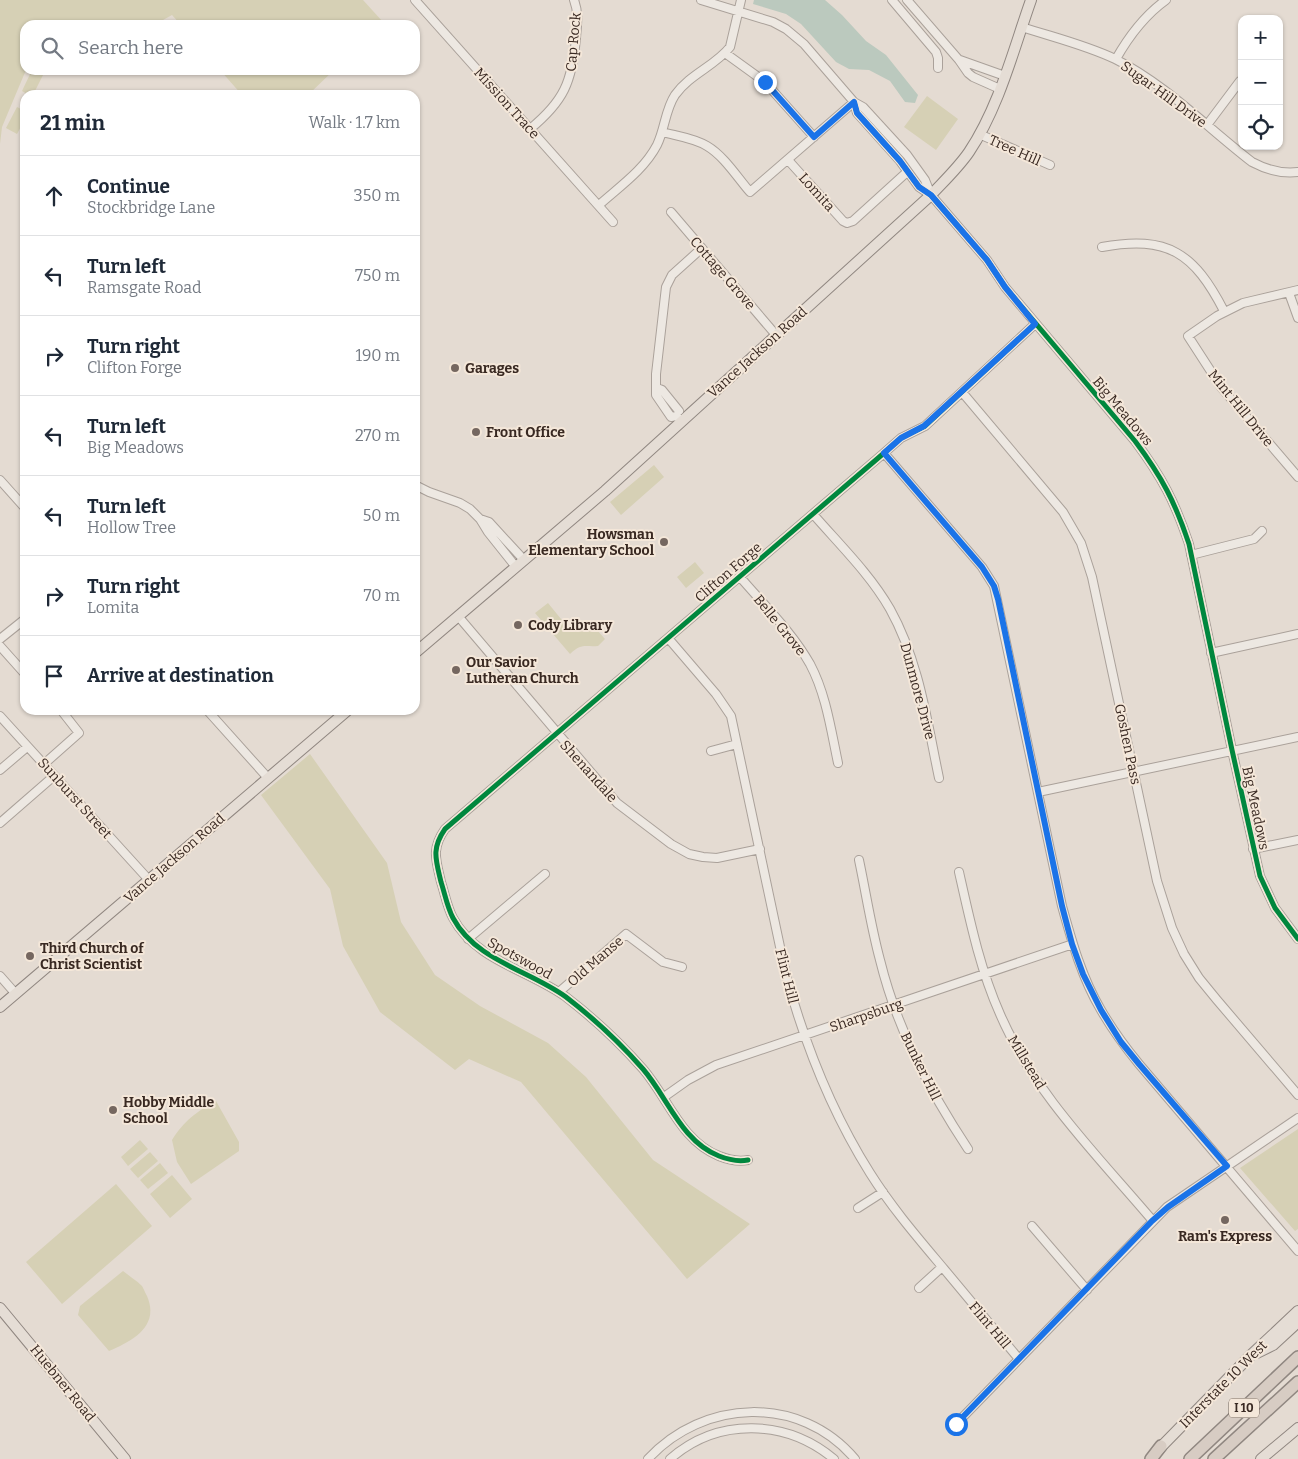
<!DOCTYPE html>
<meta charset="utf-8">
<style>
:root{--surface:#fff;--page:#f2f2f3;--text:#1f2937;--muted:#747a83;--line:#e0e1e3}
body{margin:0;font-family:Bitter,serif;background:var(--page);color:var(--text)}
.controls{position:absolute;right:15px;top:15px;display:grid;overflow:hidden;border-radius:10px;box-shadow:0 1px 4px #0004}
.controls button{width:45px;height:45px;display:grid;place-items:center;padding:0;border:0;border-bottom:1px solid var(--line);background:var(--surface);color:var(--text);font:25px sans-serif}
.stop{position:absolute;width:15px;height:15px;margin:-11px;border:4px solid #1a73e8;border-radius:50%;background:#fff}
.stop.end{background:#1a73e8;border-color:#fff;box-shadow:0 1px 5px #0008}
.list{margin:0;padding:0;list-style:none}
h2{display:flex;justify-content:space-between;align-items:center;height:65px;margin:0;padding:0 20px;font-size:21px}
h2 small{font-size:16px;font-weight:400;color:var(--muted)}
.list li{display:grid;grid-template-columns:32px 1fr auto;gap:15px;align-items:center;box-sizing:border-box;height:80px;padding:0 20px;border-top:1px solid var(--line)}
.list b{display:block;font-size:19px;white-space:nowrap}
.list p{margin:0;font-size:16px;white-space:nowrap;color:var(--muted)}
.list em{font-size:16px;font-style:normal;color:var(--muted)}
.icon{flex:none;width:28px;height:28px;fill:none;stroke:currentColor;stroke-width:2;stroke-linecap:round;stroke-linejoin:round}
.map{position:relative;flex:none;width:1298px;height:1459px;overflow:hidden}
.search{position:absolute;background:var(--surface);box-shadow:0 1px 4px #0004;left:20px;top:20px;width:400px;height:55px;display:flex;align-items:center;gap:12px;box-sizing:border-box;padding:0 18px;border-radius:15px;color:var(--muted);font-size:19px}
.panel{position:absolute;background:var(--surface);box-shadow:0 1px 4px #0004;left:20px;top:90px;width:400px;height:625px;border-radius:15px}
.map>svg:first-child{display:block}
</style>
<div class="map">
<svg width="1298" height="1459" viewBox="0 0 1298 1459">
<rect width="100%" height="100%" fill="#e4dbd2"/>
<path fill="#d6d0b5" d="M 0,0 L 363,0 L 383,22 L 380,25 L 181,25 L 172,15 L 154,25 L 25,25 L 26,70 L 2,127 L 0,144 Z
M 32,70 L 37,70 L 44,73 L 33,95 L 29,95 L 22,91 Z
M 220,70 L 334,70 L 308,95 L 242,95 Z
M 927,96 L 958,119 L 936,150 L 904,127 Z
M 17,107 L 25,111 L 25,119 L 17,134 L 6,128 Z
M 654,465 L 664,477 L 621,515 L 610,502 Z
M 695,562 L 704,573 L 686,588 L 677,577 Z
M 548,603 L 570,630 L 580,627 L 597,630 L 605,639 L 598,646 C 584,647 582,643 570,654 L 535,613 Z
M 310,754 L 387,863 L 401,922 L 435,975 L 480,1006 L 548,1043 L 586,1077 L 653,1160 L 750,1224 L 687,1279 L 521,1082 L 469,1059 L 455,1070 L 380,1012 L 343,946 L 330,889 L 261,795 Z
M 216,1101 L 239,1142 L 239,1151 L 191,1184 L 177,1162 L 172,1140 C 184,1121 196,1112 216,1101 Z
M 1298,1129 L 1298,1229 L 1295,1231 L 1240,1168 Z
M 140,1140 L 148,1149 L 128,1166 L 121,1157 Z
M 150,1152 L 158,1161 L 138,1178 L 130,1169 Z
M 160,1163 L 168,1173 L 148,1189 L 140,1180 Z
M 172,1175 L 192,1199 L 170,1218 L 150,1194 Z
M 116,1184 L 152,1226 L 62,1304 L 26,1262 Z
M 123,1271 C 129,1276 136,1280 142,1286 C 144,1289 145,1293 147,1296 C 160,1326 133,1341 109,1351 L 78,1315 L 80,1306 Z"/>
<path fill="#bbc9be" d="M 754,0 L 825,0 L 842,15 L 866,41 L 886,55 L 918,95 L 915,103 L 905,102 L 890,81 L 869,70 L 849,69 L 836,62 L 801,24 L 786,14 L 753,4 Z"/>
<g fill="none" stroke-linecap="round" stroke-linejoin="round">
<defs>
<path id="minor" d="M 415,0 L 613,222
M 701,0 L 773,22 L 786,29 L 804,44 L 854,102 L 863,107 L 907,155 L 925,180 L 931,195
M 892,0 L 936,52 L 938,58 L 938,68
M 907,0 L 959,60 L 968,73 L 973,77 L 1000,89
M 1022,27 C 1052,37 1086,45 1115,59 C 1164,83 1209,129 1252,162 C 1267,170 1282,174 1298,172
M 725,53 L 765,82 L 814,137
M 1116,59 C 1129,36 1145,15 1166,0
M 960,60 L 1005,76
M 854,102 L 857,113 L 900,161 L 919,187 L 931,195 L 987,260 L 1005,287 L 1135,441 C 1162,477 1175,502 1189,544 L 1232,750 L 1260,876 L 1275,908 L 1298,939
M 1207,125 L 1240,81
M 530,129 C 564,101 572,82 576,38 C 577,25 579,13 574,0
M 662,132 C 677,136 694,138 707,146 C 724,156 737,177 750,192 L 854,102
M 979,134 L 1050,165
M 788,160 L 843,221 L 847,223 L 853,221 L 907,172
M 599,205 C 619,187 644,170 657,145 C 665,129 665,110 675,95 C 690,74 715,66 730,47 L 741,0
M 671,212 L 776,335
M 1102,247 C 1168,235 1194,253 1224,311
M 1298,290 L 1243,303 L 1217,316 L 1188,336 L 1221,387 L 1298,477
M 1289,293 L 1298,318
M 657,388 L 662,390 L 679,411
M 962,392 L 1063,512 L 1081,543 L 1092,577 L 1157,881 L 1172,928 L 1184,954 L 1199,978 L 1217,1000 L 1298,1095
M 681,421 L 677,416 L 671,417 L 656,395 L 656,374 L 666,287 L 672,275 L 702,248
M 884,453 L 982,567 L 994,586 L 1062,906 C 1072,942 1082,978 1101,1010 C 1112,1029 1125,1047 1139,1064 L 1298,1251
M 0,480 L 25,508
M 415,485 L 429,492 L 460,503 L 470,509 L 480,519 L 489,522 L 524,560
M 813,514 C 839,544 870,574 890,609 C 919,661 927,721 939,778
M 480,519 L 488,532 L 516,567
M 1191,555 L 1254,539 L 1262,531
M 740,577 C 764,605 792,632 810,664 C 826,694 831,730 838,763
M 458,616 L 617,803 L 671,844 L 689,854 L 703,857 L 717,858 L 760,849
M 668,638 L 716,694 L 731,716 L 786,975 C 805,1045 831,1111 870,1173 C 892,1208 918,1238 944,1269 C 969,1299 994,1329 1019,1359
M 0,639 L 25,619
M 0,646 L 25,674
M 1211,653 L 1298,634
M 207,710 L 268,778
M 0,716 L 149,880
M 711,751 L 737,744
M 44,764 L 79,733 L 61,710
M 0,770 L 27,747
M 1038,792 L 1298,737
M 0,823 L 54,776
M 1253,849 L 1298,840
M 859,860 C 866,893 871,927 880,960 C 897,1029 929,1090 968,1149
M 959,872 C 970,921 980,969 1000,1014 C 1034,1093 1098,1156 1153,1221
M 468,939 L 545,874
M 0,976 L 15,993
M 559,992 L 626,934 L 663,962 L 682,967
M 664,1097 L 688,1080 L 716,1065 L 1073,944
M 748,1160 C 737,1162 729,1160 719,1156 C 681,1141 668,1098 643,1069 C 621,1044 592,1017 566,997 C 529,970 476,961 453,918 C 447,907 445,894 441,882 C 436,860 431,849 445,829 L 884,453 L 901,438 L 925,426 L 1035,324
M 858,1208 L 883,1192
M 1032,1226 L 1087,1290
M 919,1288 L 942,1267
M 956,1424 L 1167,1207 L 1298,1118
M 648,1459 C 703,1399 800,1394 855,1459
M 670,1459 C 718,1417 786,1419 834,1459"/>
<path id="major" d="M 415,653 L 605,491 L 931,195 C 944,181 958,168 969,152 C 999,107 1013,51 1031,0
M 0,1007 L 348,710
M 0,1308 L 125,1459
M 1257,1353 L 1273,1345 L 1298,1322
M 1157,1451 L 1250,1356 L 1298,1311
M 1261,1459 L 1298,1428"/>
<path id="highway" d="M 1151,1459 L 1161,1446
M 1190,1459 L 1298,1357
M 1214,1459 L 1298,1382"/>
</defs>
<use href="#minor" stroke="#aaa19a" stroke-width="10"/>
<use href="#major" stroke="#908781" stroke-width="12"/>
<use href="#highway" stroke="#908781" stroke-width="14"/>
<use href="#minor" stroke="#ede8e2" stroke-width="8"/>
<use href="#major" stroke="#e5ddd5" stroke-width="10"/>
<use href="#highway" stroke="#d7ccc3" stroke-width="11"/>
<defs>
<path id="cycleway" d="M 854,102 L 857,113 L 900,161 L 919,187 L 931,195 L 987,260 L 1005,287 L 1135,441 C 1162,477 1175,502 1189,544 L 1232,750 L 1260,876 L 1275,908 L 1298,939
M 748,1160 C 737,1162 729,1160 719,1156 C 681,1141 668,1098 643,1069 C 621,1044 592,1017 566,997 C 529,970 476,961 453,918 C 447,907 445,894 441,882 C 436,860 431,849 445,829 L 884,453 L 901,438 L 925,426 L 1035,324"/>
</defs>
<use href="#cycleway" stroke="#f4e7d9" stroke-width="8"/>
<use href="#cycleway" stroke="#00873e" stroke-width="5"/>
</g>
<g fill="none" stroke-linecap="round" stroke-linejoin="round">
<path stroke="#1a73e8" stroke-width="6" d="M 765,82 L 814,137 L 854,102 L 857,113 L 900,161 L 919,187 L 931,195 L 987,260 L 1005,287 L 1035,324 L 924,426 L 901,438 L 884,453 L 982,567 L 994,586 L 998,599 L 1062,906 L 1072,944 L 1083,974 L 1101,1010 L 1121,1042 L 1139,1064 L 1227,1166 L 1168,1207 L 1152,1221 L 956,1424"/>
</g>
<g fill="#756760" stroke="#f4e7d9" stroke-width="2">
<circle cx="455" cy="368" r="5"/>
<circle cx="476" cy="432" r="5"/>
<circle cx="664" cy="542" r="5"/>
<circle cx="518" cy="625" r="5"/>
<circle cx="456" cy="670" r="5"/>
<circle cx="30" cy="956" r="5"/>
<circle cx="113" cy="1110" r="5"/>
<circle cx="1225" cy="1220" r="5"/>
</g>
<g text-anchor="middle" stroke-width="4" stroke-linejoin="round" paint-order="stroke">
<rect fill="#f4e7d9" stroke="#716259" stroke-width="1" x="1229" y="1398.5" width="30" height="19" rx="4"/>
<g font-size="12" font-weight="bold" fill="#392922">
<text x="1244" y="1412">I 10</text>
</g>
<g font-size="14" fill="#392922" stroke="#f4e7d9">
<text transform="translate(573 42) rotate(-85)" y="5">Cap Rock</text>
<text transform="translate(1164 94) rotate(36)" y="5">Sugar Hill Drive</text>
<text transform="translate(507 103) rotate(48)" y="5">Mission Trace</text>
<text transform="translate(1015 150) rotate(24)" y="5">Tree Hill</text>
<text transform="translate(817 192) rotate(48)" y="5">Lomita</text>
<text transform="translate(723 273) rotate(49)" y="5">Cottage Grove</text>
<text transform="translate(757 352) rotate(-42)" y="5">Vance Jackson Road</text>
<text transform="translate(1241 408) rotate(51)" y="5">Mint Hill Drive</text>
<text transform="translate(1123 411) rotate(50)" y="5">Big Meadows</text>
<text transform="translate(728 572) rotate(-41)" y="5">Clifton Forge</text>
<text transform="translate(780 625) rotate(51)" y="5">Belle Grove</text>
<text transform="translate(918 691) rotate(75)" y="5">Dunmore Drive</text>
<text transform="translate(1128 744) rotate(78)" y="5">Goshen Pass</text>
<text transform="translate(589 771) rotate(48)" y="5">Shenandale</text>
<text transform="translate(75 798) rotate(48)" y="5">Sunburst Street</text>
<text transform="translate(1256 808) rotate(78)" y="5">Big Meadows</text>
<text transform="translate(174 858) rotate(-41)" y="5">Vance Jackson Road</text>
<text transform="translate(520 958) rotate(29)" y="5">Spotswood</text>
<text transform="translate(595 961) rotate(-41)" y="5">Old Manse</text>
<text transform="translate(787 976) rotate(76)" y="5">Flint Hill</text>
<text transform="translate(866 1015) rotate(-19)" y="5">Sharpsburg</text>
<text transform="translate(1027 1062) rotate(59)" y="5">Millstead</text>
<text transform="translate(921 1066) rotate(64)" y="5">Bunker Hill</text>
<text transform="translate(990 1325) rotate(50)" y="5">Flint Hill</text>
<text transform="translate(63 1383) rotate(51)" y="5">Huebner Road</text>
<text transform="translate(1223 1384) rotate(-45)" y="5">Interstate 10 West</text>
</g>
<g font-size="14" font-weight="bold" fill="#392922" stroke="#f4e7d9" text-anchor="start">
<text x="465" y="373">Garages</text>
<text x="486" y="437">Front Office</text>
<text x="654" y="539" text-anchor="end">Howsman<tspan x="654" dy="16">Elementary School</tspan></text>
<text x="528" y="630">Cody Library</text>
<text x="466" y="667">Our Savior<tspan x="466" dy="16">Lutheran Church</tspan></text>
<text x="40" y="953">Third Church of<tspan x="40" dy="16">Christ Scientist</tspan></text>
<text x="123" y="1107">Hobby Middle<tspan x="123" dy="16">School</tspan></text>
<text x="1225" y="1241" text-anchor="middle">Ram's Express</text>
</g>
</g>
</svg>
<div class="controls">
<button>+</button>
<button>−</button>
<button><svg class="icon" aria-label="locate" viewBox="0 0 24 24"><circle cx="12" cy="12" r="6"/><path d="M12 2v4M12 18v4M2 12h4M18 12h4"/></svg></button>
</div>
<div class="stop" style="left:956px;top:1424px"></div>
<div class="stop end" style="left:765px;top:82px"></div>
<div class="search"><svg class="icon" aria-label="search" viewBox="0 0 24 24"><circle cx="10" cy="10" r="6"/><path d="M15 15l6 6"/></svg>Search here</div>
<section class="panel">
<h2>21 min<small>Walk · 1.7 km</small></h2>
<ul class="list">
<li><svg class="icon" aria-label="ahead" viewBox="0 0 24 24"><path d="M12 20V5M6 11l6-6 6 6"/></svg><div><b>Continue</b><p>Stockbridge Lane</p></div><em>350 m</em></li>
<li><svg class="icon" aria-label="left" viewBox="0 0 24 24"><path d="M17 20v-9H6M10 6l-5 5 5 5"/></svg><div><b>Turn left</b><p>Ramsgate Road</p></div><em>750 m</em></li>
<li><svg class="icon" aria-label="right" viewBox="0 0 24 24"><path d="M7 20v-9h11M14 6l5 5-5 5"/></svg><div><b>Turn right</b><p>Clifton Forge</p></div><em>190 m</em></li>
<li><svg class="icon" aria-label="left" viewBox="0 0 24 24"><path d="M17 20v-9H6M10 6l-5 5 5 5"/></svg><div><b>Turn left</b><p>Big Meadows</p></div><em>270 m</em></li>
<li><svg class="icon" aria-label="left" viewBox="0 0 24 24"><path d="M17 20v-9H6M10 6l-5 5 5 5"/></svg><div><b>Turn left</b><p>Hollow Tree</p></div><em>50 m</em></li>
<li><svg class="icon" aria-label="right" viewBox="0 0 24 24"><path d="M7 20v-9h11M14 6l5 5-5 5"/></svg><div><b>Turn right</b><p>Lomita</p></div><em>70 m</em></li>
<li><svg class="icon" aria-label="arrive" viewBox="0 0 24 24"><path d="M6 21V4h12l-3 4 3 4H6"/></svg><div><b>Arrive at destination</b></div></li>
</ul>
</section>
</div>
